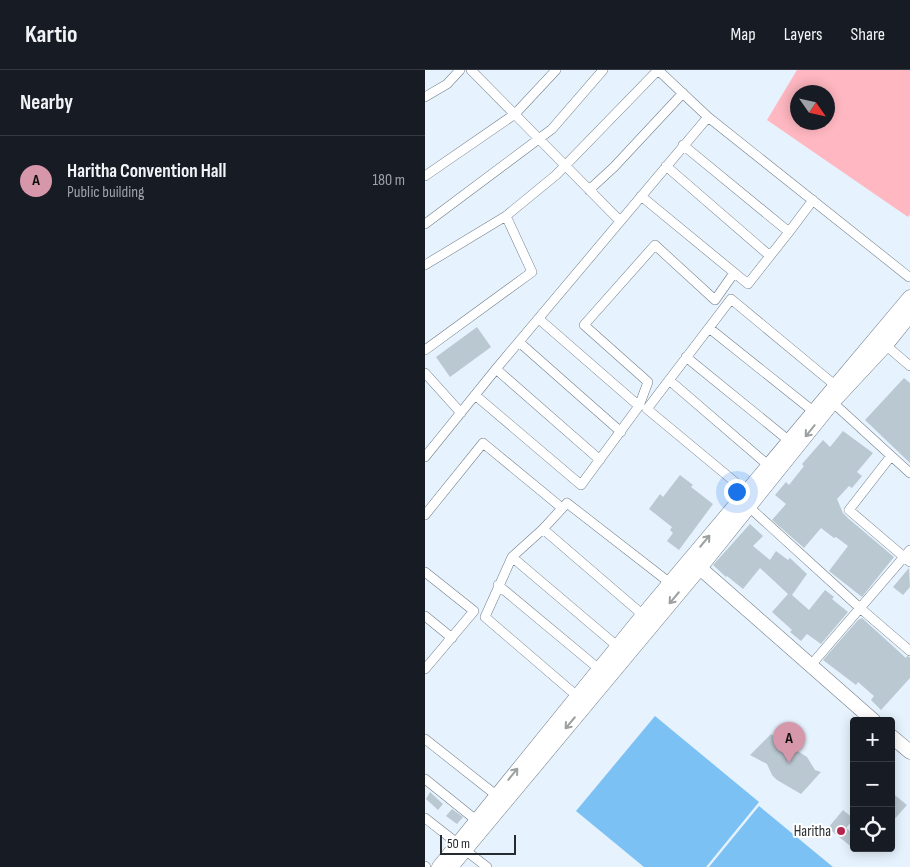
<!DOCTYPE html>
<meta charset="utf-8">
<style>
:root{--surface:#171b24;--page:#242831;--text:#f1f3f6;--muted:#9ea1a6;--line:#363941;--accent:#d797ab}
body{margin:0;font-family:"Sofia Sans Condensed",sans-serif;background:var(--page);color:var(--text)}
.controls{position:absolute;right:15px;bottom:15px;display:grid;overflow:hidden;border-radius:5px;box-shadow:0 2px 12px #0003}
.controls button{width:45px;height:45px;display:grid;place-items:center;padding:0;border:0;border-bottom:1px solid var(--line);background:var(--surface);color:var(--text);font:25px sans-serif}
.compass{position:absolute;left:365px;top:15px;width:45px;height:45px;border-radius:50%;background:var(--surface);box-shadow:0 2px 12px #0003;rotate:124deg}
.scale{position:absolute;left:15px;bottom:12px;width:76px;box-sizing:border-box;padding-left:5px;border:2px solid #262b2f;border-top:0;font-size:14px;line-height:18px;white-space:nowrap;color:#262b2f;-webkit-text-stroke:4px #fff;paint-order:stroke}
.you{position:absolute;left:311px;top:421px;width:18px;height:18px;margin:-12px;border:4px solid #fff;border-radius:50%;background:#1a73e8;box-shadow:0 0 0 8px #1a73e833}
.badge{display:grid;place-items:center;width:32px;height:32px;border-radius:50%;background:var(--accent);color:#111;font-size:16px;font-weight:700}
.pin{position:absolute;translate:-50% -41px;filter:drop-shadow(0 1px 2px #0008)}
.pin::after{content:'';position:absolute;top:26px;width:18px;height:15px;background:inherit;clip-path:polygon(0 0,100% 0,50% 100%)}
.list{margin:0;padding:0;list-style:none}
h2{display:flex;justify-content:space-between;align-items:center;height:65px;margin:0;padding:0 20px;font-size:21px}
h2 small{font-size:16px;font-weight:400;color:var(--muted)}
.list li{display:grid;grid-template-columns:32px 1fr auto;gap:15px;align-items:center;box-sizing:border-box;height:90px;padding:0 20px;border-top:1px solid var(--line)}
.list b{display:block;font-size:19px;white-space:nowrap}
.list p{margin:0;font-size:16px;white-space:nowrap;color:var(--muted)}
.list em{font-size:16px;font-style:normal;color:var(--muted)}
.icon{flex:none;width:28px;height:28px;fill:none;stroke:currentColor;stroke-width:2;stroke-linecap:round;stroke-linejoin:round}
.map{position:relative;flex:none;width:485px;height:797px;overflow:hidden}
header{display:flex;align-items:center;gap:30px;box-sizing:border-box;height:70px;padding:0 25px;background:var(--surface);border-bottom:1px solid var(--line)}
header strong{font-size:24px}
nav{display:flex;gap:28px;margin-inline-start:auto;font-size:18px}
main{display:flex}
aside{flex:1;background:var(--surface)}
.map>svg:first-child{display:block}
</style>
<header>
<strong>Kartio</strong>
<nav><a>Map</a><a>Layers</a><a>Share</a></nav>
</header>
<main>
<aside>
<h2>Nearby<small></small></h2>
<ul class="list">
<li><span class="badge">A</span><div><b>Haritha Convention Hall</b><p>Public building</p></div><em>180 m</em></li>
</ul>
</aside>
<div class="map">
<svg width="485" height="797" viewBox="0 0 485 797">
<rect width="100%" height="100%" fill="#e6f3fe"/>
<path fill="#ffb7c1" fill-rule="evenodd" d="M 372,0 L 485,0 L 485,144 L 483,147 L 342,50 ZM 372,22 L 402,22 L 402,52 L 372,52 Z"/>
<path fill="#7bc1f3" d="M 230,646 L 334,732 L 281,797 L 219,797 L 151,741 Z
M 334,736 L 408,797 L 284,797 Z"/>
<path fill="#bac8d2" d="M 52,257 L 66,277 L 25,307 L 11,287 Z
M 479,308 L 485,313 L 485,393 L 440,350 Z
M 418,361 L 448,383 L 432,402 L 437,406 L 427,418 L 424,416 L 412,429 L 418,443 L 424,449 L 469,487 L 437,527 L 404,501 L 423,476 L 411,467 L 409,468 L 396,458 L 379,478 L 347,450 L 361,434 L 350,425 L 361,412 L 364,415 L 379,396 L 377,394 L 398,370 L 405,377 Z
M 255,405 L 268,415 L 266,417 L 288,434 L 254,480 L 242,471 L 248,463 L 245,460 L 247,457 L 224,439 L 235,424 L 238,427 Z
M 325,454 L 338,466 L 328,476 L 345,490 L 351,481 L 363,490 L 365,488 L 382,504 L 367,525 L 384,540 L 400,520 L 409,527 L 407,529 L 423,542 L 396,574 L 382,564 L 376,571 L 365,562 L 367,560 L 347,542 L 363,524 L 335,498 L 318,519 L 302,506 L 301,507 L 288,495 Z
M 484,498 L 485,517 L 478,525 L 468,517 Z
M 437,548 L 481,588 L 482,586 L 485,587 L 485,608 L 456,640 L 446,630 L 449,626 L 433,612 L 431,615 L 398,590 L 433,550 Z
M 346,664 L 382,687 L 390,700 L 396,702 L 376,724 L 352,710 L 347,705 L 342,694 L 325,685 Z
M 5,722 L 18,734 L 13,740 L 1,729 Z
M 466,722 L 482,735 L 466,753 Z
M 27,739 L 38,747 L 32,754 L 21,746 Z
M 418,740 L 429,749 L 421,758 L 429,764 L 429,779 L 403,758 Z"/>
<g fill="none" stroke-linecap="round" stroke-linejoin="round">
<defs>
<path id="street" d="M 46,0 L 195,151
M 0,27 L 22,14 L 35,0
M 258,75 L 364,162 L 388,130
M 241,96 L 345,186 L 364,162
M 0,106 L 90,44 L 131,0
M 164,120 L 189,97 L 258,23
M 216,126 L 323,214 L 345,186
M 0,154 L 127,59 L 178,0
M 0,195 L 81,146 L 131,105 L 233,0 L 283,47 L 484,207
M 284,258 L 388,341
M 94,272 L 196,362
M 457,272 L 485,296
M 0,280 L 107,202 L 81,146
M 261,287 L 368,374
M 71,299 L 175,390
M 0,303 L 36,343
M 244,310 L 343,395
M 50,325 L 156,415 L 214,336 L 114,249
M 405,330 L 485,403
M 214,336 L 223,312 L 159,255 L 230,175 L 290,230 L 309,203
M 466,386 L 424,440 L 485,492
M 0,387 L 71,299 L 283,47
M 322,422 L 222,339 L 306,229 L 411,316
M 324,437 L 435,538 L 485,581
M 0,445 L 58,373 L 137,438
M 118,459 L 142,433 L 245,513
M 87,487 L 118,459 L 218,545
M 0,502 L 49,541 L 0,599
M 73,515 L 174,599
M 0,546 L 27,568
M 386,595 L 485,480
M 152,626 L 60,547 L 87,487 L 192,576
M 0,669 L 71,725
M 0,709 L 51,750
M 0,748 L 32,773
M 40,780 L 62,797
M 0,796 L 1,797"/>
<path id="secondary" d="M 267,491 L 449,651
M 466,666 L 485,682
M 14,797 L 218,545 L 485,227
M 26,797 L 275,498 L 408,332 L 461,275 L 485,245"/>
</defs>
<use href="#street" stroke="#717d87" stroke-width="10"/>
<use href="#secondary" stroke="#717d87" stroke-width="15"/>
<use href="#street" stroke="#fff" stroke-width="9"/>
<use href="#secondary" stroke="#fff" stroke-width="14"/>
</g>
<defs><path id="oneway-shaft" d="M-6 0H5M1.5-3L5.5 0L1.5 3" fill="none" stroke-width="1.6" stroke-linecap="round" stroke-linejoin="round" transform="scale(1.25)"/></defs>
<g stroke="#9da0a1">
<use href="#oneway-shaft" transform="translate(385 361) rotate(129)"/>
<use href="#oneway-shaft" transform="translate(280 471) rotate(-50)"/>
<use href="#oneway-shaft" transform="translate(249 528) rotate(130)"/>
<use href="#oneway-shaft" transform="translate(145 653) rotate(130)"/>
<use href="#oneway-shaft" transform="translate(88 704) rotate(-51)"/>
</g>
<circle fill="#b7264f" stroke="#fff" stroke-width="2" cx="416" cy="761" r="5"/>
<g text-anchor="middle" stroke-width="4" stroke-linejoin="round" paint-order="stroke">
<g font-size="15" fill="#262b2f" stroke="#fff" text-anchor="end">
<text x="406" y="766">Haritha</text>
</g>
</g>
</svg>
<div class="controls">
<button>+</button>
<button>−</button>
<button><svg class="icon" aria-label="locate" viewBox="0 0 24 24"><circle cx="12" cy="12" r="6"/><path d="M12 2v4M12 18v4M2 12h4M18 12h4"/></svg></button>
</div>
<svg class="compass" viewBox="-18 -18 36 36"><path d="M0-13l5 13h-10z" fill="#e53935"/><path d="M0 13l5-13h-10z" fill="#9ea1a6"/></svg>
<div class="scale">50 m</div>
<div class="you"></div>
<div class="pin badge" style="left:364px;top:693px">A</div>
</div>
</main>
